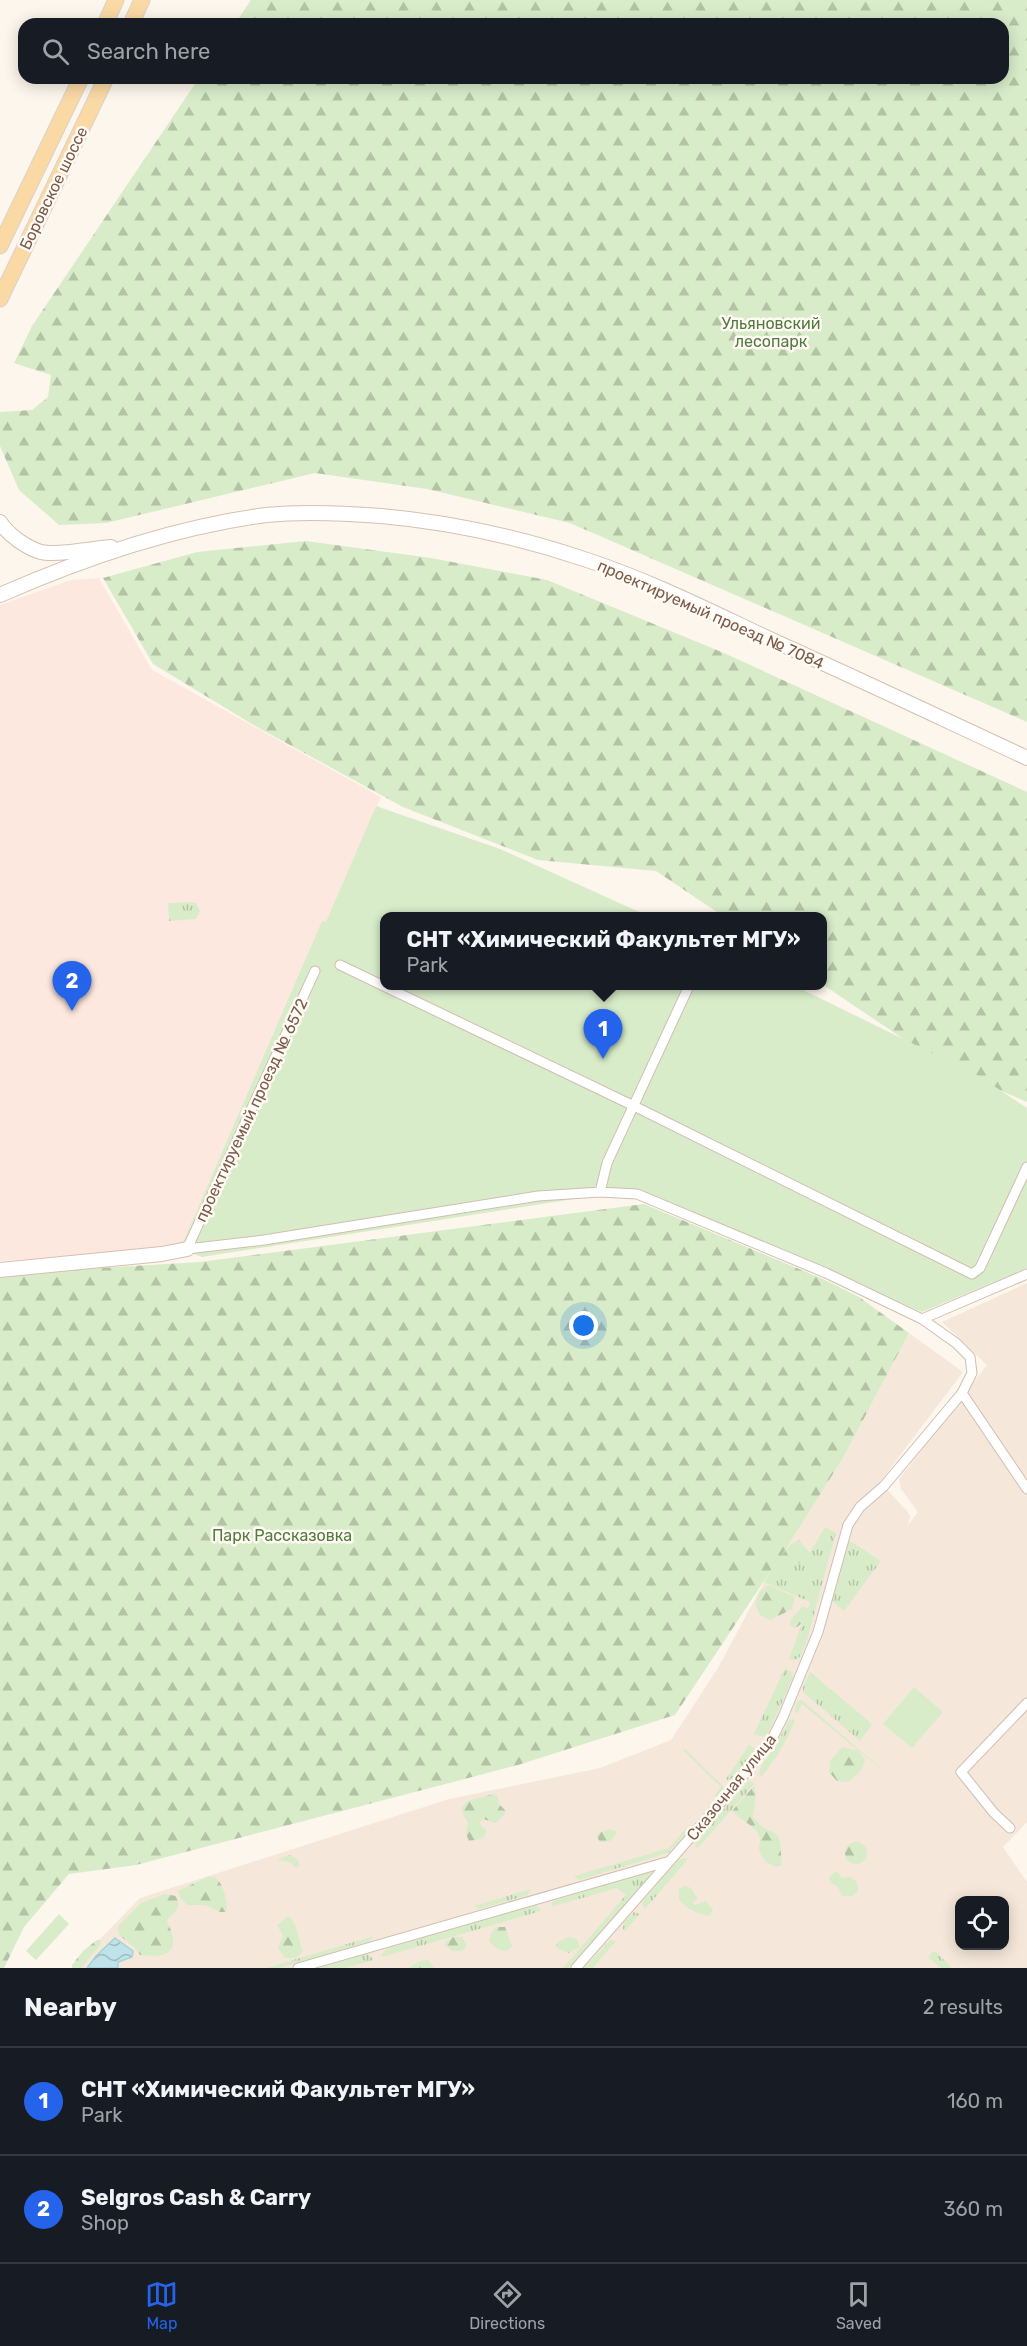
<!DOCTYPE html>
<meta charset="utf-8">
<style>
:root{--surface:#171b24;--page:#242831;--text:#f1f3f6;--muted:#9ea1a6;--line:#363941;--accent:#2563eb}
body{margin:0;font-family:Rubik,sans-serif;background:var(--page);color:var(--text)}
.controls{position:absolute;right:18px;bottom:18px;display:grid;overflow:hidden;border-radius:12px;box-shadow:0 3px 15px #0003}
.controls button{width:54px;height:54px;display:grid;place-items:center;padding:0;border:0;border-bottom:2px solid var(--line);background:var(--surface);color:var(--text);font:30px sans-serif}
.you{position:absolute;left:584px;top:1326px;width:21px;height:21px;margin:-15px;border:4px solid #fff;border-radius:50%;background:#1a73e8;box-shadow:0 0 0 9px #1a73e833}
.badge{display:grid;place-items:center;width:39px;height:39px;border-radius:50%;background:var(--accent);color:#fff;font-size:20px;font-weight:700}
.pin{position:absolute;translate:-50% -50px;filter:drop-shadow(0 2px 3px #0008)}
.pin::after{content:'';position:absolute;top:32px;width:21px;height:18px;background:inherit;clip-path:polygon(0 0,100% 0,50% 100%)}
.popup{position:absolute;left:380px;top:912px;width:447px;height:78px;box-sizing:border-box;display:grid;place-content:center;border-radius:12px;background:var(--surface);filter:drop-shadow(0 2px 4px #0005);font-size:20px;white-space:nowrap;color:var(--muted)}
.popup b{font-size:22px;color:var(--text)}
.popup::after{content:'';position:absolute;left:50%;top:100%;margin-left:-12px;border:12px solid transparent;border-top-color:var(--surface)}
.list{margin:0;padding:0;list-style:none}
h2{display:flex;justify-content:space-between;align-items:center;height:78px;margin:0;padding:0 24px;font-size:26px}
h2 small{font-size:20px;font-weight:400;color:var(--muted)}
.list li{display:grid;grid-template-columns:39px 1fr auto;gap:18px;align-items:center;box-sizing:border-box;height:108px;padding:0 24px;border-top:2px solid var(--line)}
.list b{display:block;font-size:22px;white-space:nowrap}
.list p{margin:0;font-size:20px;white-space:nowrap;color:var(--muted)}
.list em{font-size:20px;font-style:normal;color:var(--muted)}
.icon{flex:none;width:33px;height:33px;fill:none;stroke:currentColor;stroke-width:2;stroke-linecap:round;stroke-linejoin:round}
.map{position:relative;flex:none;width:1027px;height:1968px;overflow:hidden}
.search{position:absolute;background:var(--surface);box-shadow:0 3px 15px #0003;left:18px;right:18px;top:18px;height:66px;display:flex;align-items:center;gap:15px;box-sizing:border-box;padding:0 21px;border-radius:18px;color:var(--muted);font-size:22px}
.sheet{height:294px;background:var(--surface)}
nav{display:flex;justify-content:space-around;align-items:center;box-sizing:border-box;height:84px;border-top:2px solid var(--line);background:var(--surface);font-size:16px;color:var(--muted)}
nav a{display:grid;justify-items:center;gap:3px}
nav .on{color:var(--accent)}
.map>svg:first-child{display:block}
</style>
<div class="map">
<svg width="1027" height="1968" viewBox="0 0 1027 1968">
<defs>
<pattern id="grass-tufts" width="24" height="20" patternUnits="userSpaceOnUse" patternTransform="scale(1.5)"><rect width="24" height="20" fill="#d8ecc9"/><path d="M3 7l-1-3M5 7V3M7 7l1-3M15 17l-1-3M17 17v-4M19 17l1-3" fill="none" stroke="#b4c2a5"/></pattern>
<pattern id="forest-firs" width="22" height="20" patternUnits="userSpaceOnUse" patternTransform="scale(1.5)"><rect width="22" height="20" fill="#d8ecc9"/><path d="M5 1l3.5 6h-7zM16 11l3.5 6h-7z" fill="#b4c2a5"/></pattern>
<pattern id="water-waves" width="16" height="10" patternUnits="userSpaceOnUse" patternTransform="scale(1.5)"><rect width="16" height="10" fill="#bfe3e8"/><path d="M0 5q4-4 8 0t8 0" fill="none" stroke="#a0bbbe"/></pattern>
</defs>
<rect width="100%" height="100%" fill="#fdf6ec"/>
<path fill="#f5e8da" fill-rule="evenodd" d="M 1027,1283 L 1027,1822 L 1003,1847 L 1027,1882 L 1027,1968 L 72,1968 L 140,1898 L 449,1799 L 600,1768 L 671,1740 L 718,1668 L 764,1582 L 843,1458 L 909,1333 L 963,1372 L 880,1482 L 906,1510 L 910,1516 L 908,1525 L 918,1512 L 901,1489 L 899,1479 L 987,1365 L 942,1322 ZM 960,1900 L 1004,1900 L 1004,1946 L 960,1946 Z"/>
<path fill="#fde8e0" d="M 99,578 L 152,670 L 381,797 L 326,923 L 322,922 L 180,1249 L 0,1261 L 0,605 L 71,580 Z"/>
<path fill="url(#grass-tufts)" d="M 190,902 L 196,903 L 200,911 L 196,919 L 169,921 L 168,903 Z
M 825,1527 L 836,1533 L 806,1644 L 799,1658 L 794,1660 L 789,1659 L 810,1602 L 764,1582 L 785,1549 L 806,1559 Z
M 848,1542 L 852,1542 L 881,1561 L 844,1611 L 831,1600 Z
M 785,1668 L 791,1672 L 793,1678 L 768,1733 L 763,1737 L 754,1734 Z
M 810,1672 L 872,1724 L 860,1741 L 803,1692 L 803,1687 Z
M 800,1700 L 803,1701 L 893,1779 L 802,1704 L 797,1714 L 795,1712 L 796,1703 Z
M 793,1719 L 795,1721 C 786,1742 776,1759 761,1777 L 759,1774 L 761,1766 L 776,1745 L 789,1720 Z
M 749,1745 L 754,1748 L 754,1752 L 731,1779 L 728,1780 L 726,1779 Z
M 683,1750 L 686,1750 L 722,1785 L 724,1788 L 717,1796 L 714,1796 L 721,1787 Z
M 749,1781 L 755,1783 L 697,1849 L 695,1842 L 697,1839 Z
M 687,1827 L 688,1831 L 668,1853 L 579,1880 L 574,1876 L 669,1848 Z
M 685,1858 L 688,1859 L 645,1909 L 642,1903 L 644,1900 L 678,1860 Z
M 648,1871 L 651,1874 L 650,1876 L 570,1968 L 563,1968 L 626,1895 L 617,1888 L 551,1907 L 553,1901 Z
M 531,1889 L 528,1895 L 479,1909 L 474,1906 Z
M 533,1905 L 536,1905 L 541,1911 L 382,1957 L 382,1954 L 388,1948 Z
M 634,1912 L 640,1914 L 625,1931 L 623,1929 L 623,1923 Z
M 374,1936 L 370,1941 L 280,1968 L 266,1968 Z
M 610,1940 L 616,1941 L 593,1968 L 584,1968 Z
M 932,1952 L 936,1952 L 952,1968 L 941,1968 L 928,1957 Z
M 365,1954 L 369,1955 L 374,1960 L 345,1968 L 320,1968 Z"/>
<path fill="url(#forest-firs)" d="M 251,0 L 1027,0 L 1027,722 L 570,523 L 427,489 L 315,473 L 106,523 L 59,525 L 19,490 L 0,446 L 0,412 L 32,410 L 48,397 L 51,375 L 14,363 L 32,326 L 199,78 L 1003,78 L 1003,24 L 235,24 Z
M 306,541 L 431,558 L 547,580 L 724,653 L 1027,792 L 1027,1102 L 942,1065 L 822,984 L 822,916 L 723,916 L 656,871 L 538,860 L 403,807 L 257,727 L 153,664 L 103,578 L 197,552 Z
M 644,1204 L 823,1279 L 859,1297 L 909,1333 L 843,1458 L 780,1558 L 790,1545 L 799,1540 L 810,1553 L 810,1559 L 794,1565 L 785,1574 L 780,1571 L 778,1560 L 675,1715 L 518,1765 L 136,1865 L 69,1874 L 24,1927 L 4,1968 L 0,1968 L 0,1274 L 200,1262 Z
M 769,1585 L 795,1597 L 792,1609 L 770,1620 L 760,1615 L 755,1604 L 760,1591 Z
M 803,1606 L 808,1609 C 808,1618 803,1624 795,1628 L 790,1625 L 791,1619 Z
M 842,1747 L 859,1751 L 865,1760 L 861,1771 L 848,1782 L 837,1781 L 829,1772 L 830,1761 Z
M 754,1786 L 756,1793 L 753,1817 L 762,1827 L 777,1834 L 780,1842 L 782,1865 L 777,1867 C 768,1865 759,1857 759,1847 C 759,1844 761,1840 760,1837 C 757,1827 739,1819 732,1811 Z
M 493,1794 L 497,1796 L 499,1804 L 505,1810 L 505,1814 L 496,1823 L 483,1819 L 480,1822 L 481,1826 L 487,1831 C 484,1839 478,1840 469,1841 L 466,1834 L 468,1822 L 463,1815 L 462,1807 L 468,1801 Z
M 610,1829 L 617,1832 C 612,1841 610,1842 600,1842 L 597,1837 L 598,1833 Z
M845 1853a11 11 0 1 1 22 0a11 11 0 1 1-22 0Z
M 290,1855 L 297,1859 L 300,1866 L 296,1868 L 290,1862 L 277,1860 Z
M 207,1877 L 215,1877 C 224,1884 226,1898 227,1909 L 225,1912 L 220,1912 L 205,1905 L 187,1905 L 181,1899 L 178,1891 Z
M 685,1886 L 691,1888 L 697,1898 L 693,1903 L 695,1905 L 706,1901 L 713,1910 L 710,1916 C 697,1914 689,1910 679,1900 L 679,1889 Z
M 165,1894 L 176,1896 C 182,1908 176,1911 167,1920 C 168,1926 171,1928 172,1934 C 179,1958 155,1957 140,1955 L 135,1948 L 119,1935 L 118,1926 L 141,1903 Z
M 287,1917 L 290,1917 C 299,1927 297,1939 303,1950 L 297,1958 L 285,1958 L 278,1948 L 283,1936 L 277,1925 Z
M 496,1927 L 505,1927 L 512,1946 C 506,1956 494,1948 489,1941 L 491,1933 Z
M 453,1937 L 462,1937 L 466,1944 L 466,1948 L 462,1951 L 452,1951 L 445,1945 L 446,1942 Z
M 569,1937 L 577,1939 L 580,1947 L 569,1953 L 558,1949 L 556,1945 L 558,1942 Z
M 97,1940 L 101,1940 L 100,1945 L 81,1968 L 72,1968 L 72,1965 L 83,1951 Z
M 428,1960 L 434,1968 L 408,1968 L 420,1961 Z"/>
<path fill="#d8ecc9" d="M 376,806 L 500,849 L 648,916 L 384,916 L 384,986 L 795,986 L 979,1076 L 1027,1108 L 1027,1268 L 922,1312 L 769,1245 L 631,1190 L 202,1257 L 180,1249 L 322,921 L 326,922 Z
M 914,1687 L 943,1712 L 912,1748 L 883,1724 Z
M 835,1872 L 838,1872 L 842,1878 L 850,1877 L 857,1882 L 858,1890 L 853,1896 L 842,1896 L 837,1886 L 831,1883 L 829,1877 Z
M 59,1914 L 69,1924 L 36,1960 L 26,1951 Z"/>
<path fill="url(#water-waves)" stroke="#a5d3da" stroke-width="1.5" d="M 115,1938 L 133,1951 L 132,1957 L 118,1962 L 118,1968 L 87,1968 L 96,1956 Z"/>
<g fill="none" stroke-linecap="round" stroke-linejoin="round">
<defs>
<path id="street" d="M 340,965 L 634,1106 L 972,1274 L 980,1268 L 1027,1167
M 315,971 L 187,1249 L 264,1240 L 538,1196 L 600,1192 L 637,1194 L 826,1273 L 922,1319 L 956,1343 L 970,1357 L 972,1373 L 962,1393 L 884,1486 L 860,1507 L 848,1525 L 818,1632 L 783,1717 L 772,1739 L 732,1790 L 576,1968
M 600,1192 L 607,1163 L 689,986
M 922,1319 L 1027,1274
M 962,1393 L 1027,1489
M 1010,1828 L 994,1813 L 961,1772 L 1027,1703
M 298,1968 L 670,1861"/>
<path id="secondary" d="M 0,522 C 8,535 27,548 41,552 C 55,556 95,548 111,547
M 0,595 C 84,558 175,527 266,515 C 304,511 343,513 381,516 C 450,522 518,537 584,559 C 649,580 712,612 774,641 C 859,679 943,719 1027,758
M 0,1270 L 162,1254 L 187,1249"/>
<path id="primary" d="M 105,24 L 116,0
M 131,24 L 142,0
M 0,246 L 81,78
M 0,299 L 106,78"/>
</defs>
<use href="#street" stroke="#d1beb0" stroke-width="11"/>
<use href="#secondary" stroke="#d6c0b0" stroke-width="16"/>
<use href="#primary" stroke="#dad1cd" stroke-width="17"/>
<use href="#street" stroke="#fff" stroke-width="9"/>
<use href="#secondary" stroke="#fff" stroke-width="14"/>
<use href="#primary" stroke="#fbd9a5" stroke-width="15"/>
</g>
<g text-anchor="middle" stroke-width="5" stroke-linejoin="round" paint-order="stroke">
<g font-size="16" fill="#7a5c4d" stroke="#fffaf3">
<text transform="translate(53 188) rotate(-64)" y="6">Боровское шоссе</text>
<text transform="translate(711 614) rotate(24)" y="6">проектируемый проезд № 7084</text>
<text transform="translate(251 1110) rotate(-65)" y="6">проектируемый проезд № 6572</text>
<text transform="translate(731 1787) rotate(-51)" y="6">Сказочная улица</text>
</g>
<g font-size="16" fill="#537a41" stroke="#fffaf3">
<text x="771" y="329">Ульяновский<tspan x="771" dy="18">лесопарк</tspan></text>
<text x="282" y="1541">Парк Рассказовка</text>
</g>
</g>
</svg>
<div class="controls">
<button><svg class="icon" aria-label="locate" viewBox="0 0 24 24"><circle cx="12" cy="12" r="6"/><path d="M12 2v4M12 18v4M2 12h4M18 12h4"/></svg></button>
</div>
<div class="you"></div>
<div class="pin badge" style="left:603px;top:1059px">1</div>
<div class="popup"><b>СНТ «Химический Факультет МГУ»</b>Park</div>
<div class="pin badge" style="left:72px;top:1011px">2</div>
<div class="search"><svg class="icon" aria-label="search" viewBox="0 0 24 24"><circle cx="10" cy="10" r="6"/><path d="M15 15l6 6"/></svg>Search here</div>
</div>
<section class="sheet">
<h2>Nearby<small>2 results</small></h2>
<ul class="list">
<li><span class="badge">1</span><div><b>СНТ «Химический Факультет МГУ»</b><p>Park</p></div><em>160 m</em></li>
<li><span class="badge">2</span><div><b>Selgros Cash &amp; Carry</b><p>Shop</p></div><em>360 m</em></li>
</ul>
</section>
<nav>
<a class="on"><svg class="icon" aria-label="map" viewBox="0 0 24 24"><path d="M3 6l6-2 6 2 6-2v14l-6 2-6-2-6 2zM9 4v14M15 6v14"/></svg>Map</a>
<a><svg class="icon" aria-label="directions" viewBox="0 0 24 24"><path d="M12 3l9 9-9 9-9-9zM9 14v-3h6M13 9l2 2-2 2"/></svg>Directions</a>
<a><svg class="icon" aria-label="saved" viewBox="0 0 24 24"><path d="M7 4h10v16l-5-4-5 4z"/></svg>Saved</a>
</nav>
